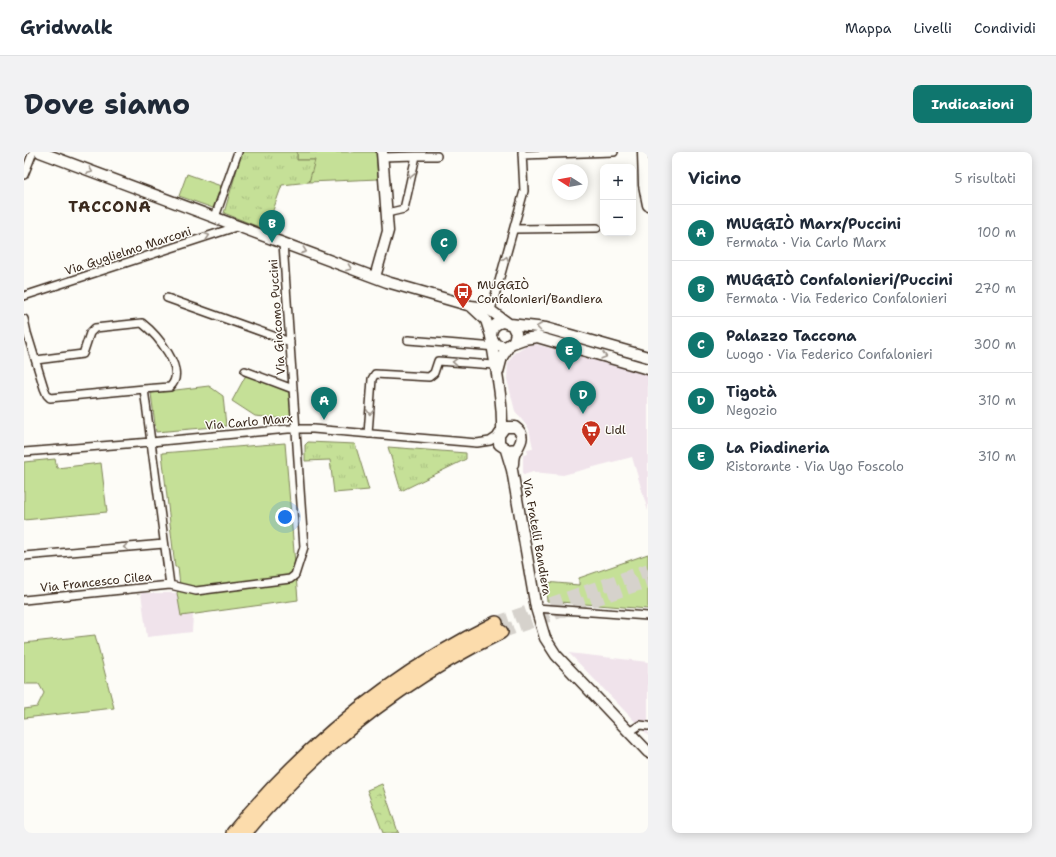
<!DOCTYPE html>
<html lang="it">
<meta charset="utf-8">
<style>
:root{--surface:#fff;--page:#f2f2f3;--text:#1f2937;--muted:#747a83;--line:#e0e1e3;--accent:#0f766e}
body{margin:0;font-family:"Shantell Sans",sans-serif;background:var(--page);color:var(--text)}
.controls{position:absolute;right:12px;top:12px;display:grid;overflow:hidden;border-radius:8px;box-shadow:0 2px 10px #0003}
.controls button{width:36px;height:36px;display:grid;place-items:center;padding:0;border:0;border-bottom:1px solid var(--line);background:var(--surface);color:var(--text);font:20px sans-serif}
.compass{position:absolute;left:528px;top:12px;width:36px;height:36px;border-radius:50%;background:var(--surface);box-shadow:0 2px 10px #0003;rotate:281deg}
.you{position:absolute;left:261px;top:365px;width:14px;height:14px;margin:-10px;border:3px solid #fff;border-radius:50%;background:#1a73e8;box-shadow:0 0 0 6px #1a73e833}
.badge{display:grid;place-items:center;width:26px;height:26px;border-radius:50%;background:var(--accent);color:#fff;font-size:13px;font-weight:700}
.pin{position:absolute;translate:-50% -33px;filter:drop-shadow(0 1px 2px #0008)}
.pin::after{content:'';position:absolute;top:21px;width:14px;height:12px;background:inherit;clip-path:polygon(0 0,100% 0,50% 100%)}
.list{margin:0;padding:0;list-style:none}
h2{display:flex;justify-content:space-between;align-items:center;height:52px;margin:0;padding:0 16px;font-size:17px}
h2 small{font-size:13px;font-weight:400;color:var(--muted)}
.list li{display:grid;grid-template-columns:26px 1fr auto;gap:12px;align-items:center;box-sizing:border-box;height:56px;padding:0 16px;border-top:1px solid var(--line)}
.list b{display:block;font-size:15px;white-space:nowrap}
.list p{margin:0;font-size:13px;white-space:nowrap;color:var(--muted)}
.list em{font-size:13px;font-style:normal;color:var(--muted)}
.map{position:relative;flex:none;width:624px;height:681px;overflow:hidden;border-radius:8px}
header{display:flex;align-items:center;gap:24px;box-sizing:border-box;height:56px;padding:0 20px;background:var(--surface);border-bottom:1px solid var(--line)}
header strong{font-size:19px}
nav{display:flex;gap:22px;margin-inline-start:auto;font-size:14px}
.intro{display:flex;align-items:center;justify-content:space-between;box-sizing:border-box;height:96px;padding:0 24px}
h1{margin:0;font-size:28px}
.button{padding:10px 18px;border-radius:8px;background:var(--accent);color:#fff;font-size:14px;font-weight:700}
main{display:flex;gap:24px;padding:0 24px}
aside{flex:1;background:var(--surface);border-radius:8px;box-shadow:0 2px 10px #0003}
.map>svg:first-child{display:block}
</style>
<header>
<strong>Gridwalk</strong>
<nav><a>Mappa</a><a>Livelli</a><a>Condividi</a></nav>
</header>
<div class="intro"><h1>Dove siamo</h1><a class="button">Indicazioni</a></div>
<main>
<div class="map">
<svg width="624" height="681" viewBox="0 0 624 681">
<defs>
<pattern id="forest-crowns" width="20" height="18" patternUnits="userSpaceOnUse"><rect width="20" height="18" fill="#c5e097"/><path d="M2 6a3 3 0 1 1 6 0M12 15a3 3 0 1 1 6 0" fill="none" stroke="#aac082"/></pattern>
<pattern id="park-tufts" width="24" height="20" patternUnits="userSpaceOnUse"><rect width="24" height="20" fill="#c5e097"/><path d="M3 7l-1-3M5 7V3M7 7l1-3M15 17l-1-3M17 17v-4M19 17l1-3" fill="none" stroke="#aac082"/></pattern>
</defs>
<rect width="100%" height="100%" fill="#fdfcf7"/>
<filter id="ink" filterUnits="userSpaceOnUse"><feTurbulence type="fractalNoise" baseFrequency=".025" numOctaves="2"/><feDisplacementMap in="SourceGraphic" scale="8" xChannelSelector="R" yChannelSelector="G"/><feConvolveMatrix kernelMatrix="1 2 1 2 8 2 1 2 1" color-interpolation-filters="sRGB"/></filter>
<g filter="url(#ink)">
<path fill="#f0e3eb" d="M 511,192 L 624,223 L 624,359 L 608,305 L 539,323 L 509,320 L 499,323 L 499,303 L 504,302 L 503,297 L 509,296 L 505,277 L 491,259 L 483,227 L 484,211 L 490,201 L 501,194 Z
M 117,441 L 153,441 L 157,464 L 169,463 L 168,480 L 123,485 Z
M 545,501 L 624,510 L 624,584 L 622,581 Z"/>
<path fill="#c5e097" stroke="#80855a" d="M 273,0 L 352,0 L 354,27 L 285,30 L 290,8 L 273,8 Z
M 163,22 L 197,34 L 189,56 L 155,44 Z
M 222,223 L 265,240 L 267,264 L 263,267 L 231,264 L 208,249 Z
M 185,234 L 199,244 L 202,274 L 132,280 L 127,241 Z
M 261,291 L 274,448 L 157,464 L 153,441 L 156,434 L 154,415 L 151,415 L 138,301 Z
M 31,307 L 33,316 L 77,311 L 83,360 L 0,368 L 0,310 Z
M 624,402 L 624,457 L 523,449 L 521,430 L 555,433 L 555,426 Z
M 71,483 L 90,556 L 0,566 L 0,557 L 13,555 L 20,541 L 15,532 L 0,532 L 0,491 Z"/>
<path fill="url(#forest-crowns)" stroke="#80855a" d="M 358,632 L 374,680 L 375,681 L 359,681 L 343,638 Z"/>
<path fill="url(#park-tufts)" stroke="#80855a" d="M 218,0 L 273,0 L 273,8 L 291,8 L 285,30 L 258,33 L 242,78 L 200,61 Z
M 284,290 L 331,292 L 345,338 L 310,341 L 306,308 L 281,309 L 281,293 Z
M 364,295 L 442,301 L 442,307 L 377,339 Z"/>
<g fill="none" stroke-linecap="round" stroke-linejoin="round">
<path stroke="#d6d2cc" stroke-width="13" stroke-dasharray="13 6" stroke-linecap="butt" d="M 472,471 L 624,418
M 477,480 L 624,429"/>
<defs>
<path id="street" d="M 498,3 L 590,0
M 392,4 L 413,4
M 358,5 L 392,4 L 380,57 L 363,61
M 0,23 L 9,0
M 191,65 L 214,0
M 491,77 L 573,76
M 0,144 L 215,74
M 143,146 L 266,190
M 467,158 L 500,39 L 498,0
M 0,167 L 3,181 L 20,236 L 23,243 L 26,246 L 120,237 L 146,433
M 384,188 L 472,195
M 12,208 L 59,202 L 66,181 L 71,176 L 118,171 C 132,182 164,218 146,235 L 120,237
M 221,219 L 269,237
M 344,282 L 348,227 L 351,222 L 405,225 L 410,221 L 414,209 L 470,213
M 0,300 L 127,290 L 264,277 L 289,277 L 453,291 L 466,289 L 475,283
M 0,404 L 140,392
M 0,448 L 146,433 L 172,439 L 266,427 L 271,423 L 280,395 L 259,91
M 512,456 L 624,464
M 605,580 L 616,573 L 624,574"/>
<path id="secondary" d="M 16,0 L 363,130 L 447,154 L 463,156 L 485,172
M 619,0 L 620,33 L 624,53
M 351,125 L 364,79 L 358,0
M 447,154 L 462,168 L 467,184
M 486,172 L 522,176 L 624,205
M 467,185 L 472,193 L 482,195 L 490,189 L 492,181 L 488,173 L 479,170 C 471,171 467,176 467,184 C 471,215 479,246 478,278
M 489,191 L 500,187 L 513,185 L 624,217
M 474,220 L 478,205 L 485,194
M 482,298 L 488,318 L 512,456 L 521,486 L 532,503 L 624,600
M 489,312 C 489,308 490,301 493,297 C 498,289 501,282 491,275 L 481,275 L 475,283 L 475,292 L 484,298 L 493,297"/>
<path id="highway" d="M 209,681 C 281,593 370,521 472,471
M 221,681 C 291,596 378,528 477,480"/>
</defs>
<use href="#street" stroke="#3b2a1e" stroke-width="10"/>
<use href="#secondary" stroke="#3b2a1e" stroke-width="13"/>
<use href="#highway" stroke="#3b2a1e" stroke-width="16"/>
<use href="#street" stroke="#fdfcf7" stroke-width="7"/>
<use href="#secondary" stroke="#fdfcf7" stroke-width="10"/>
<use href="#highway" stroke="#fcdcac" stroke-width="13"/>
</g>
<defs><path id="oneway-chevron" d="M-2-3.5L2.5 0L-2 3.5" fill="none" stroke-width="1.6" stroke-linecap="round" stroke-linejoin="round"/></defs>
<g stroke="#9c938a">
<use href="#oneway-chevron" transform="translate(66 19) rotate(21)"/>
<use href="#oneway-chevron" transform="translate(387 23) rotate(102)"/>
<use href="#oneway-chevron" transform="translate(183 84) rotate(-18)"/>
<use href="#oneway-chevron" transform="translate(280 99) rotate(20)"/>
<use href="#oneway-chevron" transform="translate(482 107) rotate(-74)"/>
<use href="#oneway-chevron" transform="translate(325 116) rotate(21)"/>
<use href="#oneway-chevron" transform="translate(515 175) rotate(-172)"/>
<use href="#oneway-chevron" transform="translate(580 204) rotate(16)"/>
<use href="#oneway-chevron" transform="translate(431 210) rotate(-176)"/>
<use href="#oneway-chevron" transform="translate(346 260) rotate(94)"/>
<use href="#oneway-chevron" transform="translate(102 395) rotate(175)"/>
</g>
</g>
<defs>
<symbol id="bus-pin" viewBox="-11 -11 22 30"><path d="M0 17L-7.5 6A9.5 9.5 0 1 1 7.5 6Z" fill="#c8321e" stroke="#fdfcf7"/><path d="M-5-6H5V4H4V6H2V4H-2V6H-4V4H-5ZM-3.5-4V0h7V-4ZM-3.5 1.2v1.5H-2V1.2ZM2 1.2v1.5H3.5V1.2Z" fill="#fff"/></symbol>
<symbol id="supermarket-pin" viewBox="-11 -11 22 30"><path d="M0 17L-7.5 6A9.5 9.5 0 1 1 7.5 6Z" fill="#c8321e" stroke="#fdfcf7"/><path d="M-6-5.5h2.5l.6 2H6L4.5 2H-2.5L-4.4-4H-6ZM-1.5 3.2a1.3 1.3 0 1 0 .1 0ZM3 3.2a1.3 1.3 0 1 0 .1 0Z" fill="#fff"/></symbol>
</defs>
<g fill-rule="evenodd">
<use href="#bus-pin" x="428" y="129" width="22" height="30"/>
<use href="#supermarket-pin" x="556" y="267" width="22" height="30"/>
</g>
<g text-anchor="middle" stroke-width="3" stroke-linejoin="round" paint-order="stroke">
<g font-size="12" fill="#3b2a1e" stroke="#fdfcf7">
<text transform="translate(104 99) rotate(-18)" y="4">Via Guglielmo Marconi</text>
<text transform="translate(253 165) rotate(-94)" y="4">Via Giacomo Puccini</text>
<text transform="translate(225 270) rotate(-5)" y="4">Via Carlo Marx</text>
<text transform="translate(513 385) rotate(80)" y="4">Via Fratelli Bandiera</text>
<text transform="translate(72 430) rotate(-6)" y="4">Via Francesco Cilea</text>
</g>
<g font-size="12" fill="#3b2a1e" stroke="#fdfcf7" text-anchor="start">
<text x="453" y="137">MUGGIÒ<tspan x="453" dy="14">Confalonieri/Bandiera</tspan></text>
<text x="581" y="282">Lidl</text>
</g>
<g font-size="16" font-weight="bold" letter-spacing="1" fill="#3b2a1e" stroke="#fdfcf7">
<text x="86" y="60">TACCONA</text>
</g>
</g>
</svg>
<div class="controls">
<button>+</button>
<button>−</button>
</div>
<svg class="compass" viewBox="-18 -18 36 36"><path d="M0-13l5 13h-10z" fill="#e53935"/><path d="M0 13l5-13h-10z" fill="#747a83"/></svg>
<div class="you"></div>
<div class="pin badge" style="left:300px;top:268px">A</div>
<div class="pin badge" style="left:248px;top:91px">B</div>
<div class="pin badge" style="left:420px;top:110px">C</div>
<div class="pin badge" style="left:559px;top:262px">D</div>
<div class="pin badge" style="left:545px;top:218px">E</div>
</div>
<aside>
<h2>Vicino<small>5 risultati</small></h2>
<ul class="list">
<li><span class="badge">A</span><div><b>MUGGIÒ Marx/Puccini</b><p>Fermata · Via Carlo Marx</p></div><em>100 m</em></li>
<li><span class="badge">B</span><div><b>MUGGIÒ Confalonieri/Puccini</b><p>Fermata · Via Federico Confalonieri</p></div><em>270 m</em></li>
<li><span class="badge">C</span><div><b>Palazzo Taccona</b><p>Luogo · Via Federico Confalonieri</p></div><em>300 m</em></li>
<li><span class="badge">D</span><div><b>Tigotà</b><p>Negozio</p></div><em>310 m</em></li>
<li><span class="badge">E</span><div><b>La Piadineria</b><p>Ristorante · Via Ugo Foscolo</p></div><em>310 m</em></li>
</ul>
</aside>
</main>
